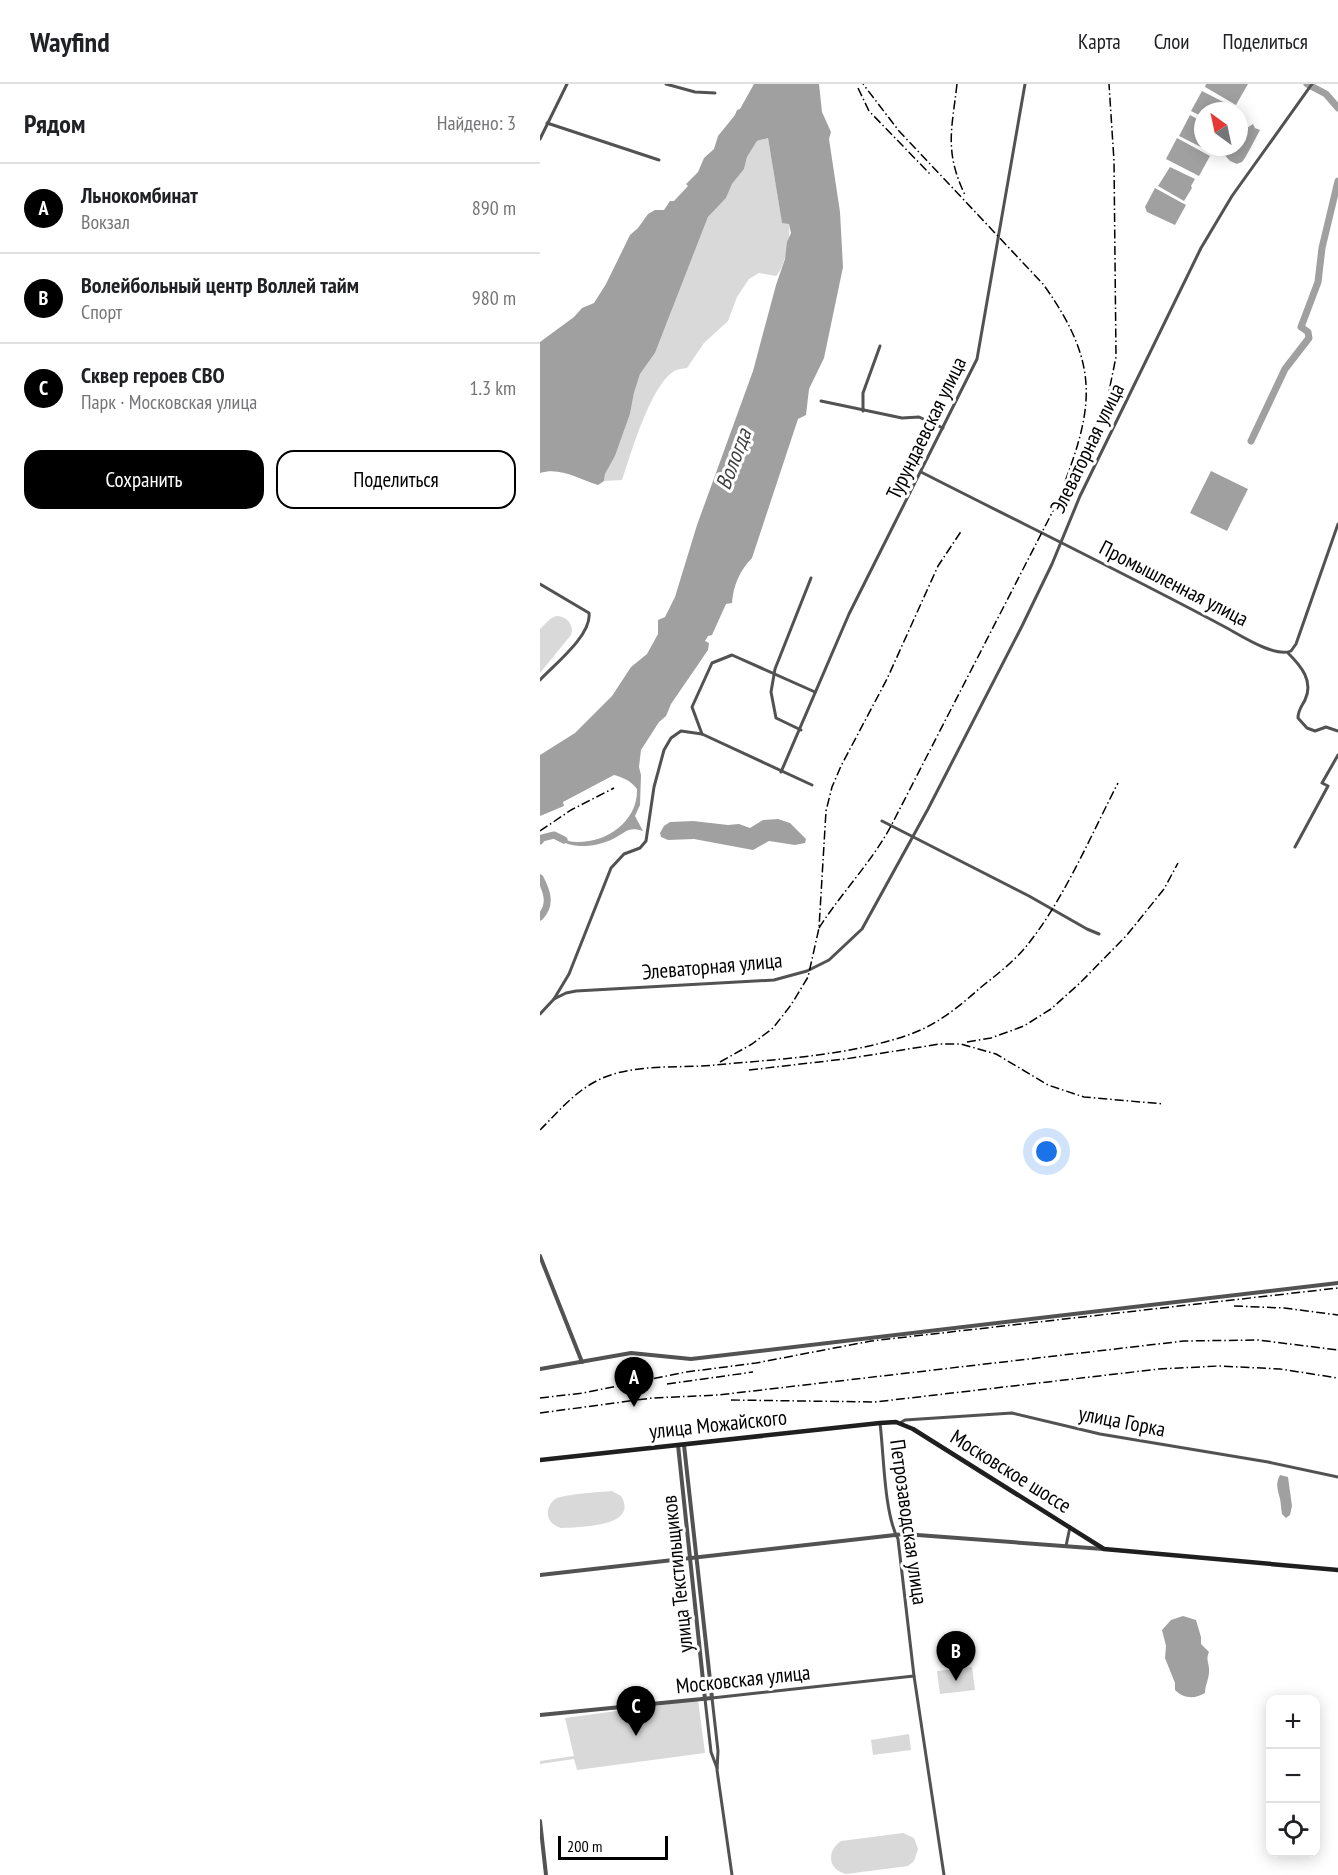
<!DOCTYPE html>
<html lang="ru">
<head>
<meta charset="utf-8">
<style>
  :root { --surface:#fff; --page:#f6f6f6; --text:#202124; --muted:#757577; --line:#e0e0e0; --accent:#000 }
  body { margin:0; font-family:"PT Sans Narrow",sans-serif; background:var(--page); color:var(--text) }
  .controls { position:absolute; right:18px; bottom:18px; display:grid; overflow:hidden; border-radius:12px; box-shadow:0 3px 15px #0003 }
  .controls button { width:54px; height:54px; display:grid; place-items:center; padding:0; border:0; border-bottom:2px solid var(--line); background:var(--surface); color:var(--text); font:30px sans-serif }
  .compass { position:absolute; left:654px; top:18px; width:54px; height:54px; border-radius:50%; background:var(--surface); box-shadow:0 3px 15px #0003; rotate:327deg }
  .scale { position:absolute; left:18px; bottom:15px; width:110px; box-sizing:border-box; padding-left:6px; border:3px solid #000; border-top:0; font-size:16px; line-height:21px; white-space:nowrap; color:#000; -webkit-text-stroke:4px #fff; paint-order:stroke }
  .you { position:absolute; left:507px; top:1068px; width:21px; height:21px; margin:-15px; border:4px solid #fff; border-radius:50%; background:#1a73e8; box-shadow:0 0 0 9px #1a73e833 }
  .badge { display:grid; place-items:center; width:39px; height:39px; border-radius:50%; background:var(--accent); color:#fff; font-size:20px; font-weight:700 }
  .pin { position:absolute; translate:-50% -50px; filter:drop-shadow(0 2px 3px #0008) }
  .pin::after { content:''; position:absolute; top:32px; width:21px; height:18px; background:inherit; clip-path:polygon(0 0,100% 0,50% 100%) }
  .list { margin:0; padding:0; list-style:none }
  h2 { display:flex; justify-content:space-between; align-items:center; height:78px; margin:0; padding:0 24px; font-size:26px }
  h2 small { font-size:20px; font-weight:400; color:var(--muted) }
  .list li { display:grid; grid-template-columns:39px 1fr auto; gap:18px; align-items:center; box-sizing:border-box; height:90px; padding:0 24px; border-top:2px solid var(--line) }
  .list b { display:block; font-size:22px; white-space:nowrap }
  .list p { margin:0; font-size:20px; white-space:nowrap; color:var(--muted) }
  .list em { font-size:20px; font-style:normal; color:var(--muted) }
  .actions { display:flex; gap:12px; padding:18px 24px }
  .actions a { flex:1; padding:14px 0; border:2px solid var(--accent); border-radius:18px; text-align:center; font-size:21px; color:var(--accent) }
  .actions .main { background:var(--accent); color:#fff }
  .icon { flex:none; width:33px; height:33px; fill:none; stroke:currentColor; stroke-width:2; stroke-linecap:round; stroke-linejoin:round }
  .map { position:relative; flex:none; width:798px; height:1791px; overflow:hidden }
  header { display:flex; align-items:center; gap:36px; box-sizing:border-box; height:84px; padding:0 30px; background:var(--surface); border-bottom:2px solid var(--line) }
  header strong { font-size:28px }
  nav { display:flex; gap:33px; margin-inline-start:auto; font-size:21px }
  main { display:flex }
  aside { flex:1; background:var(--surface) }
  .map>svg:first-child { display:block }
</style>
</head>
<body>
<header>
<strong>Wayfind</strong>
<nav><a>Карта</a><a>Слои</a><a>Поделиться</a></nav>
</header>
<main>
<aside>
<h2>Рядом<small>Найдено: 3</small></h2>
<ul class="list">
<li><span class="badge">A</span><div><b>Льнокомбинат</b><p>Вокзал</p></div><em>890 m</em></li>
<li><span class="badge">B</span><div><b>Волейбольный центр Воллей тайм</b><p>Спорт</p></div><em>980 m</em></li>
<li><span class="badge">C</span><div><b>Сквер героев СВО</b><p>Парк · Московская улица</p></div><em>1.3 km</em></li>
</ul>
<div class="actions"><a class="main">Сохранить</a><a>Поделиться</a></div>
</aside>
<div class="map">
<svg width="798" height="1791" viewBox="0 0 798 1791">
  <rect width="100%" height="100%" fill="#fff"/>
  <g fill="#d9d9d9">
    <path d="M 228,54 L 242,138 L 249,140 C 251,151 245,184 236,192 L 219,189 L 209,195 L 197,213 L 188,237 L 164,259 L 147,284 C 142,285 137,285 134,287 C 110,302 91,370 82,396 L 64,397 L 65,390 L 75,372 L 90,330 L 94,309 L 100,290 L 115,269 L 168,133 L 186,114 L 192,100 L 204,85 L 207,73 L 217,57 Z"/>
    <path d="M 16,532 C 25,532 30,537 32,545 L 31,551 L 0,589 L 0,545 L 10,535 Z"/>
    <path d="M 72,1407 L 81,1412 C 100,1443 39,1443 21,1444 C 15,1442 10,1439 8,1432 C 7,1425 10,1419 15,1415 C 24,1410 61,1408 72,1407 Z"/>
    <polygon points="432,1583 435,1606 400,1610 397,1587"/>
    <polygon points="158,1616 165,1669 37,1686 34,1675 0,1680 0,1677 34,1672 25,1634"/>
    <polygon points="369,1650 371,1666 333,1671 331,1656"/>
    <path d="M 363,1749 L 374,1754 L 378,1765 L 374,1777 L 368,1782 L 306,1790 C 288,1786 286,1767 301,1757 Z"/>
  </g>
  <g fill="#a0a0a0">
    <path d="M 214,0 L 279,0 L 282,28 L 291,48 L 289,55 L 300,128 L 303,183 L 284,274 L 269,305 L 266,331 L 258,335 L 212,474 C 200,486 193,502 192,519 L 186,520 L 172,551 L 168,552 L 165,557 L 169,559 L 168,566 L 131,620 L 126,632 L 119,638 L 101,666 L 99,683 L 101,691 L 100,721 L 95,732 L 103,747 C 88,742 85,749 73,755 C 57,763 31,766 17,754 C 23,754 29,758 36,758 C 66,759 98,738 97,705 C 90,696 84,694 74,691 L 23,718 L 24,722 L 0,732 L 0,671 L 35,649 L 72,612 L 91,583 L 107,570 L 118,550 L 118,536 L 125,533 L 135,513 L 157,441 L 213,287 L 236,201 L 245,175 L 247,158 L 251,149 L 249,140 L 242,139 L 228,54 L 217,57 L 207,73 L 204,85 L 192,100 L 186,114 L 168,133 L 115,269 L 100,290 L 94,309 L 90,330 L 75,372 L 65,390 L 64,397 L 58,401 C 38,395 21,383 0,389 L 0,258 L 34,233 L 42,224 L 54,219 L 66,200 L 90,151 L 98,144 L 108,130 L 115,126 L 124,126 L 130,117 L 134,117 L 148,102 L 146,100 L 158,88 L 164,74 L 174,65 L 178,52 L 195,31 L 197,26 L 200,25 Z"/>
    <polygon points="666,0 708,0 696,21 665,3"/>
    <polygon points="662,7 695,24 694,27 663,27 663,33 651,27"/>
    <polygon points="650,31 663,38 663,63 676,63 673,69 639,52"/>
    <path d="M 713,40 L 715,44 L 720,46 C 718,50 704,77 702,78 C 700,79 698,79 697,80 L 690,77 L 682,68 L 685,63 L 700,63 L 707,44 Z"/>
    <polygon points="637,54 670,72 659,92 626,75"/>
    <polygon points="630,83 655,95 651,102 652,104 644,117 618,102"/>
    <polygon points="615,104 646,121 635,141 607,128 605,123"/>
    <polygon points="671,387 708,405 687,447 650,429"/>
    <polygon points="238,735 250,739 266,755 265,759 255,761 229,757 213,766 154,755 128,756 121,753 120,749 124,742 130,738 153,737 188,741 199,740 210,744 223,736"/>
    <path d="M 740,1391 L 748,1393 L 752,1422 L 750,1431 L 746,1434 L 742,1430 C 741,1425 741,1419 740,1415 C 738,1406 735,1400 740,1391 Z"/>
    <path d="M 643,1532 L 656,1536 L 661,1553 L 661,1560 L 669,1568 C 665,1576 670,1580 669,1588 C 669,1595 665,1601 665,1609 C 655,1615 644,1615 635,1606 L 635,1599 L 625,1574 L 626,1562 L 622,1546 L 631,1536 Z"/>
  </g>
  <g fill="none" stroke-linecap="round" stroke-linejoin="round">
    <g stroke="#a0a0a0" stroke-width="7">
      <polyline points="767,0 786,10 798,24"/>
      <polyline points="711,357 745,285 769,254 768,248 761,243 778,198 782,164 798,97"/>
      <polyline points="0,757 2,754 14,751 24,756"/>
      <path d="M 0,794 C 7,807 12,821 0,833"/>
    </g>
    <g stroke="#525252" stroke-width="3">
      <polyline points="126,0 155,8 175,9"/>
      <polyline points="7,39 119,76"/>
      <polyline points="0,55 27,0"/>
      <polyline points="281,317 362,334 379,333 403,344"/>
      <polyline points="323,327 323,309 340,262"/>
      <path d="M 381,388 C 483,440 584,489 685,543 C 700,551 735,574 751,567 L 756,560 L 798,440"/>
      <path d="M 0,500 L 49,529 C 52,551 14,581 0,596"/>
      <path d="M 748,569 C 761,582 774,597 765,616 C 762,622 758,626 758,634 L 767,644 L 775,647 L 786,643 L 798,647"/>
      <polyline points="261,646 236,634 231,608 235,585 271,494"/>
      <polyline points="162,650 152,623 172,579 192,571 275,608"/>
      <polyline points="241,688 309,530 437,275 485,0"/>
      <polyline points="342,737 489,812 547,845 559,850"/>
      <polyline points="755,763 788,702 782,699 798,671"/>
      <polyline points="14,915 26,909 36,907 234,896 267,887 289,876 322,845 388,725 482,542 512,480 540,412 661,164 692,112 772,0"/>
      <polyline points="0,930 14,915 29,890 71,784 84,770 100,764 106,757 114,703 124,666 131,654 141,647 162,650 272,701"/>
      <path d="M 340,1339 C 344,1371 344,1429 358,1455 L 374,1592 L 404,1791"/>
      <polyline points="360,1339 365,1336 472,1329 560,1350 728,1378 798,1393"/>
      <polyline points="526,1462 530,1443"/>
      <polyline points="165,1615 171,1668 177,1684"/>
      <polyline points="192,1791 177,1686 178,1667 172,1614 374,1592"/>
    </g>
    <g stroke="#525252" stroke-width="4">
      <polyline points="0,1172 42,1278"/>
      <polyline points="0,1285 91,1269 151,1275 798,1199"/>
      <polyline points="138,1361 165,1615"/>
      <polyline points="0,1491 364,1450 563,1465"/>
      <polyline points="0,1631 172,1614 144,1361"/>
      <polyline points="0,1737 6,1791"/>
    </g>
    <polyline stroke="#1f1f1f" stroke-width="4.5" points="0,1376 340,1339 356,1338 373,1345 564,1465 798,1486"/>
    <g stroke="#000" stroke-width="1.5" stroke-dasharray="9 3 1.5 3" stroke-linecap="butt">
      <path d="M 417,0 C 412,45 404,67 425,111"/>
      <polyline points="318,4 329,27 391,91"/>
      <polyline points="543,362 550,352 567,317 576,273 574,77 569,0"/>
      <polyline points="0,747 31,726 74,704"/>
      <path d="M 279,844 C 302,808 331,779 351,742 L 516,421 C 552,329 565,286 503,200 L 359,47 L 323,0"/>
      <polyline points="427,958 451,954 484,942 511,925 540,899 587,851 624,805 638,779"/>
      <polyline points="180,978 212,960 233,944 251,921 268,893 279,844 286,727 292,703 301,682 347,595 398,482 422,446"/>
      <polyline points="209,986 305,975 400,960 421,960 456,970 508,1001 544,1013 624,1020"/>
      <path d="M 0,1046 C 16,1030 31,1012 51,1000 C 87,978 135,985 175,981 C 239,975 307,972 368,951 C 395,942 419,923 440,904 C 455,892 472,879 484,865 C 522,820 551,751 578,699"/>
      <polyline points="694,1222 744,1224 798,1231"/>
      <polyline points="127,1300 213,1288"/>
      <polyline points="0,1314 43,1309 146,1288 216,1279 331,1257 798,1204"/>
      <polyline points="191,1316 335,1318 619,1285 679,1282 740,1285 798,1294"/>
      <polyline points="0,1329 112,1314 178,1311 644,1257 718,1256 798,1266"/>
    </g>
  </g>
  <g text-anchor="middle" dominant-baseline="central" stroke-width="6" stroke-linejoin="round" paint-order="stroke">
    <g font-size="21" fill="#000" stroke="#fff">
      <text transform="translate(386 344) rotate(-64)">Турундаевская улица</text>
      <text transform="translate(547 364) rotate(-64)">Элеваторная улица</text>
      <text transform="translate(634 499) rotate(27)">Промышленная улица</text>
      <text transform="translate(172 882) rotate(-5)">Элеваторная улица</text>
      <text transform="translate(582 1337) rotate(11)">улица Горка</text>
      <text transform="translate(178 1340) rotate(-6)">улица Можайского</text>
      <text transform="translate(471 1387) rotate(32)">Московское шоссе</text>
      <text transform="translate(369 1438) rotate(82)">Петрозаводская улица</text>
      <text transform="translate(137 1490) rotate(-96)">улица Текстильщиков</text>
      <text transform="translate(203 1595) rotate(-6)">Московская улица</text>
    </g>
    <g font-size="22" font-style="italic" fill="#414141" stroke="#fff">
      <text transform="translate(193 375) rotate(-69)">Вологда</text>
    </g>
  </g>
</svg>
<div class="controls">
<button>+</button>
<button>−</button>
<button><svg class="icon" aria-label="locate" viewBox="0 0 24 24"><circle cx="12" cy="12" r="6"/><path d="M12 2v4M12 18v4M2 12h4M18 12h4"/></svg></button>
</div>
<svg class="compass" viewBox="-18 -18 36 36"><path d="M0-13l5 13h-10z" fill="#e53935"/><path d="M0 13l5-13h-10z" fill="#757577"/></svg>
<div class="scale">200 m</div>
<div class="you"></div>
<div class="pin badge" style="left:94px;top:1323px">A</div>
<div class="pin badge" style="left:416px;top:1597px">B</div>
<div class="pin badge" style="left:96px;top:1652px">C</div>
</div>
</main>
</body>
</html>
